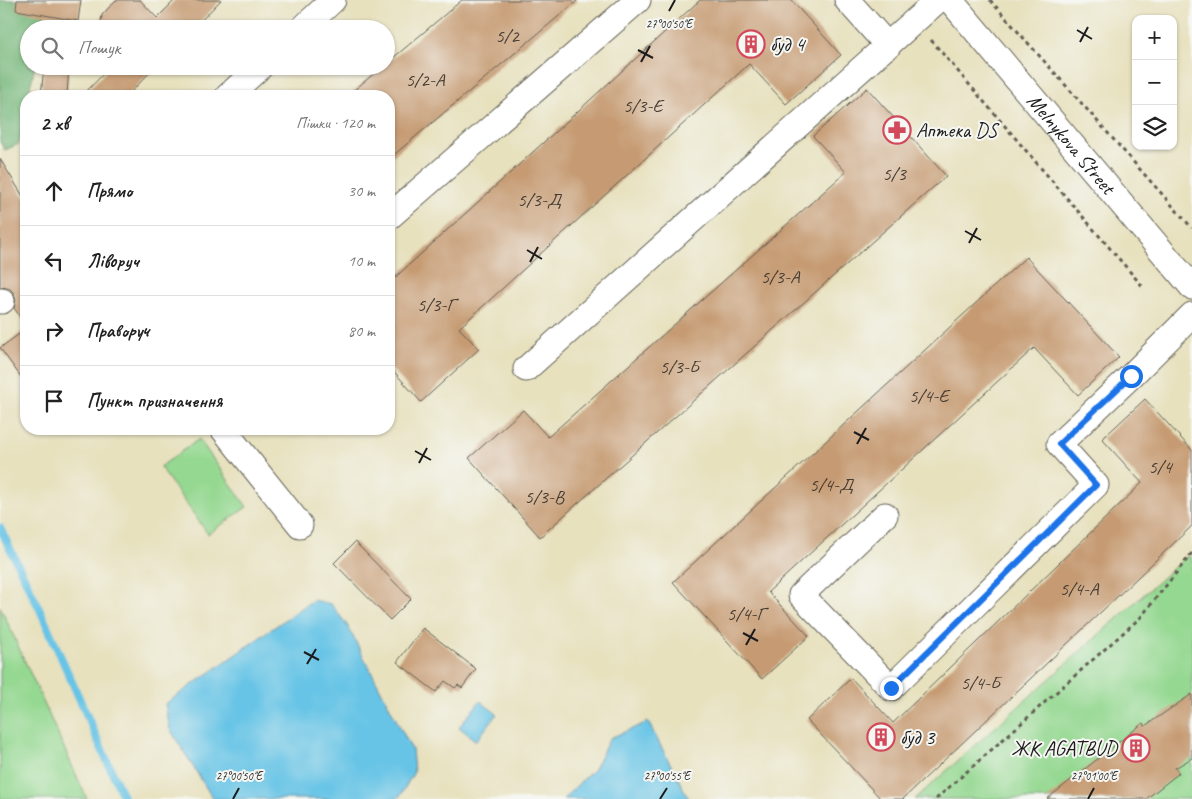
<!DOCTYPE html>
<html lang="uk">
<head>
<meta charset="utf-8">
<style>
  :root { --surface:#fff; --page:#f2f2f2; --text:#222; --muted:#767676; --line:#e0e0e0 }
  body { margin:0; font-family:Caveat,sans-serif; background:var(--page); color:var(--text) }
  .controls { position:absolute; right:15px; top:15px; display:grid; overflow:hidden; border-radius:10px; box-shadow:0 1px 4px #0004 }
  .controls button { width:45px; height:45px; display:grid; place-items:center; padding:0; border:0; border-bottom:1px solid var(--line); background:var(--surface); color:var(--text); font:25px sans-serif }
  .stop { position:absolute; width:15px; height:15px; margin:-11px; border:4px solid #1a73e8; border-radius:50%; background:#fff }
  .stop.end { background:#1a73e8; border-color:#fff; box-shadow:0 1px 5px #0008 }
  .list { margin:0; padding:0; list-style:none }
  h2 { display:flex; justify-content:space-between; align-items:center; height:65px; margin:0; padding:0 20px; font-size:21px }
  h2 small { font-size:16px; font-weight:400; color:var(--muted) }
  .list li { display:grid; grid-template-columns:32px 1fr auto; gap:15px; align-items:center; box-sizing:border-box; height:70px; padding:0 20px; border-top:1px solid var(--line) }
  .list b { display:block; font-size:19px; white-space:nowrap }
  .list em { font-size:16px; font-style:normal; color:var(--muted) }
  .icon { flex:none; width:28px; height:28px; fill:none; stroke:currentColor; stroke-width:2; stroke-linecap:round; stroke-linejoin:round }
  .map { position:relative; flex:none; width:1192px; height:799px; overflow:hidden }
  .search { position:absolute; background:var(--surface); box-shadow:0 1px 4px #0004; left:20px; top:20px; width:375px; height:55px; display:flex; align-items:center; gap:12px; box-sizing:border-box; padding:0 18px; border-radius:28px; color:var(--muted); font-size:19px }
  .panel { position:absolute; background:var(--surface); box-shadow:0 1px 4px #0004; left:20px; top:90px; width:375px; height:345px; border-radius:20px }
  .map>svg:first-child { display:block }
</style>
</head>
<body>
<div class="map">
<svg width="1192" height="799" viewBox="0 0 1192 799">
  <rect width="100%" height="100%" fill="#f6f6f2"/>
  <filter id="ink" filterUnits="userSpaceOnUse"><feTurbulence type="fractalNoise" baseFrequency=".02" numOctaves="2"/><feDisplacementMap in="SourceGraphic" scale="10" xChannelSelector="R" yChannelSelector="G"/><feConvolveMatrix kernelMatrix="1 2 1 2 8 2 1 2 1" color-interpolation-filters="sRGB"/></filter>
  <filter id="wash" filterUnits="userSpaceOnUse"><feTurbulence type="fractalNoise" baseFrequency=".0096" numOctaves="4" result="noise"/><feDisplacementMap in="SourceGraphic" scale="20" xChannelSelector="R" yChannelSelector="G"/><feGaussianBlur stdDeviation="1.12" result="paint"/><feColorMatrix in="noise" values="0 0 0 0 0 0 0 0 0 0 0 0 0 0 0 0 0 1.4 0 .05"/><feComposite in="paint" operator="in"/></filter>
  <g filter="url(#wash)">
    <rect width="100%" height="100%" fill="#e7e1be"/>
    <g fill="#94d891" stroke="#587a56">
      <polygon points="199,439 247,507 208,534 160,467"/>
      <polygon points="1187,556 1192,558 1192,799 915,799"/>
      <polygon points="0,606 87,799 0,799"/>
    </g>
    <polygon fill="#77b87b" stroke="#4a6a4c" points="0,0 48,0 42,29 29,29 29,66 35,66 28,96 26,96 26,107 19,144 5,150 0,142"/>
    <g fill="#68c4e6" stroke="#427081">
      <polygon points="313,600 331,604 347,625 412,750 414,772 400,796 396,799 213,799 170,729 165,704"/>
      <polygon points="480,701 497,714 476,741 459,727"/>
      <polygon points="648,722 689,799 563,799 594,769 610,738"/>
    </g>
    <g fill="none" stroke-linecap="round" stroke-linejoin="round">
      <polyline stroke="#68c4e6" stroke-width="8" points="0,528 40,610 124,799"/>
    </g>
    <g id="blocks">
      <g fill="#c69b73">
        <polygon points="17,0 81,0 78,21 16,10"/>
        <polygon points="116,0 140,0 157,18 175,0 221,0 193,29 100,29 102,15"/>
        <polygon points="462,0 578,0 389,159 389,96 347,96 383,66 386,66 386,64"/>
        <polygon points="700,0 791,0 841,55 786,104 749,64 459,328 479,349 421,402 389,366 389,283"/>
        <polygon points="44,66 69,66 67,96 41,96"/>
        <polygon points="111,66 156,66 127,96 82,96"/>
        <polygon points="867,88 946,176 540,537 469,458 523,410 548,437 846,172 813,136"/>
        <polygon points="0,159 26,201 26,325 14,308 16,301 14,293 9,288 0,287"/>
        <polygon points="1026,257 1119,357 1078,395 1034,348 768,592 809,636 762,679 673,582"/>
        <polygon points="26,329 26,384 0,348"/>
        <polygon points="1145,399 1192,450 1192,526 903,799 881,799 807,720 851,678 893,723 1142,483 1102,439"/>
        <polygon points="355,542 411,599 390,620 334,563"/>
        <polygon points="423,628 476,669 462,688 458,685 455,688 445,681 436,692 397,662"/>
        <polygon points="1192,694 1192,758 1175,768 1179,773 1146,799 1047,799 1143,723 1145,726"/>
      </g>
    </g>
  </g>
  <g filter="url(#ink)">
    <use href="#blocks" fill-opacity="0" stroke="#636155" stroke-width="1"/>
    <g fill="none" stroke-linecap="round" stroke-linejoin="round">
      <g stroke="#636155" stroke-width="27">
        <g id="minor">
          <polyline points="847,0 888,46"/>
          <path id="s1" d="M 950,0 L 1192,287"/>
          <polyline points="302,29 333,0"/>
          <polyline points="228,96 261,66"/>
          <polyline points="389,217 638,0"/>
          <polyline points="0,301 2,301"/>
          <polyline points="526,369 938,0"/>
          <polyline points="223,429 300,525"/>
          <polyline points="885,515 801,595 891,688 1096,485 1059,444 1131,376 1192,315"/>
        </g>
      </g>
      <g stroke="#636155" stroke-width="3" stroke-dasharray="4 4" stroke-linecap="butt">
        <polyline points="990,0 1192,228"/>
        <polyline points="931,40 1144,288"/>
        <polyline points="936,799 1141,617 1192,553"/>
      </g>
      <use href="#minor" stroke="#fff" stroke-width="25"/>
    </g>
  </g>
  <g fill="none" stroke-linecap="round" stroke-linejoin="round" filter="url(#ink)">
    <polyline stroke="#1a73e8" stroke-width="6" points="891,688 1096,485 1059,444 1131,376"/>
  </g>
  <path fill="none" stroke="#1c1c1c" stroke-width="2" d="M 669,11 L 675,0M 1077,30 L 1092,39M 1080,42 L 1088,27M 638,50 L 653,58M 641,62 L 650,46M 965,231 L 981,240M 969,243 L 977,228M 527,250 L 542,259M 530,262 L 538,247M 854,432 L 869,440M 857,444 L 866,428M 415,451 L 431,460M 419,463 L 427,448M 743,633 L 758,641M 746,645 L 755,629M 304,652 L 319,660M 307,664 L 316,649M 233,799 L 239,788M 660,799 L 667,788M 1088,799 L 1094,788"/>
  <defs>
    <g id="building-ring" transform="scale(1.4375)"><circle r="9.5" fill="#f6f6f2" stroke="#d1495b" stroke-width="1.5"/><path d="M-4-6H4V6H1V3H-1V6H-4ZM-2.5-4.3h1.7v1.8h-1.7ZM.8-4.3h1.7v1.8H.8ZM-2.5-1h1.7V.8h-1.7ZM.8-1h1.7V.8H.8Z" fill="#d1495b"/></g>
    <g id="pharmacy-ring" transform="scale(1.4375)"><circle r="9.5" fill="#f6f6f2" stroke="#d1495b" stroke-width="1.5"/><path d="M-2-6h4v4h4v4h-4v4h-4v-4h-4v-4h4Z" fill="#d1495b"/></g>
  </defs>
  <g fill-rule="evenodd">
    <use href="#building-ring" x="751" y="44"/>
    <use href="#pharmacy-ring" x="897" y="130"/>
    <use href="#building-ring" x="881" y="737"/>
    <use href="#building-ring" x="1136" y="748"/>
  </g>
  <g text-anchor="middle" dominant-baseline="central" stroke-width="4" stroke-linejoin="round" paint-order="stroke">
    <g font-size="19" fill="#463c32">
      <text x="507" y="36">5/2</text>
      <text x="425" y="80">5/2-А</text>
      <text x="643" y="106">5/3-Е</text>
      <text x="894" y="174">5/3</text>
      <text x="539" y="200">5/3-Д</text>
      <text x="780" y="277">5/3-А</text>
      <text x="436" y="305">5/3-Г</text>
      <text x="679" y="367">5/3-Б</text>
      <text x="929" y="396">5/4-Е</text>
      <text x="1160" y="467">5/4</text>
      <text x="831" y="485">5/4-Д</text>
      <text x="544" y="497">5/3-В</text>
      <text x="1079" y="589">5/4-А</text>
      <text x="746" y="614">5/4-Г</text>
      <text x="980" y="683">5/4-Б</text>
    </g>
    <g font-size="21" fill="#1c1c1c" stroke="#f6f6f2" text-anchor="start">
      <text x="770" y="44">буд 4</text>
      <text x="916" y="130">Аптека DS</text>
      <text x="900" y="737">буд 3</text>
      <text x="1117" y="748" text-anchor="end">ЖК AGATBUD</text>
    </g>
    <g font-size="21" fill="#1c1c1c" stroke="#f6f6f2">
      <text stroke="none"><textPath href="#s1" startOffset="188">Melnykova Street</textPath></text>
    </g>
  </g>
  <g font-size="12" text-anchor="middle" fill="#1c1c1c" stroke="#f6f6f2" stroke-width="4" stroke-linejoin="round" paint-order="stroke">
    <text x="669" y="28">27°00'50"E</text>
    <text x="239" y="780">27°00'50"E</text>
    <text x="667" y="780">27°00'55"E</text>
    <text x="1094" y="780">27°01'00"E</text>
  </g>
</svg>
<div class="controls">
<button>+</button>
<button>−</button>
<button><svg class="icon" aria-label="layers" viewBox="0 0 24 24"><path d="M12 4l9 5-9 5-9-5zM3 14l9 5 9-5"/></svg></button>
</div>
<div class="stop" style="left:1131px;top:376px"></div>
<div class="stop end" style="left:891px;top:688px"></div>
<div class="search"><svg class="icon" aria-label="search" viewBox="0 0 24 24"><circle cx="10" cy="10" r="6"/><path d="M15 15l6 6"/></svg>Пошук</div>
<section class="panel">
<h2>2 хв<small>Пішки · 120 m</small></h2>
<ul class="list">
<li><svg class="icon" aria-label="ahead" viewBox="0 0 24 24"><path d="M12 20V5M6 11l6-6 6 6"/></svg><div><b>Прямо</b></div><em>30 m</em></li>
<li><svg class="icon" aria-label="left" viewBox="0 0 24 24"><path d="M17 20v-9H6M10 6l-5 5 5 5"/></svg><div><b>Ліворуч</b></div><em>10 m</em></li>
<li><svg class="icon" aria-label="right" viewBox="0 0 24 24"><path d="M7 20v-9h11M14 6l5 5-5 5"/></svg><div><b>Праворуч</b></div><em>80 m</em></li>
<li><svg class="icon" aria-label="arrive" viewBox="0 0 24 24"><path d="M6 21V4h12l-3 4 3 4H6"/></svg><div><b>Пункт призначення</b></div></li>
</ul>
</section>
</div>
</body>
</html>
